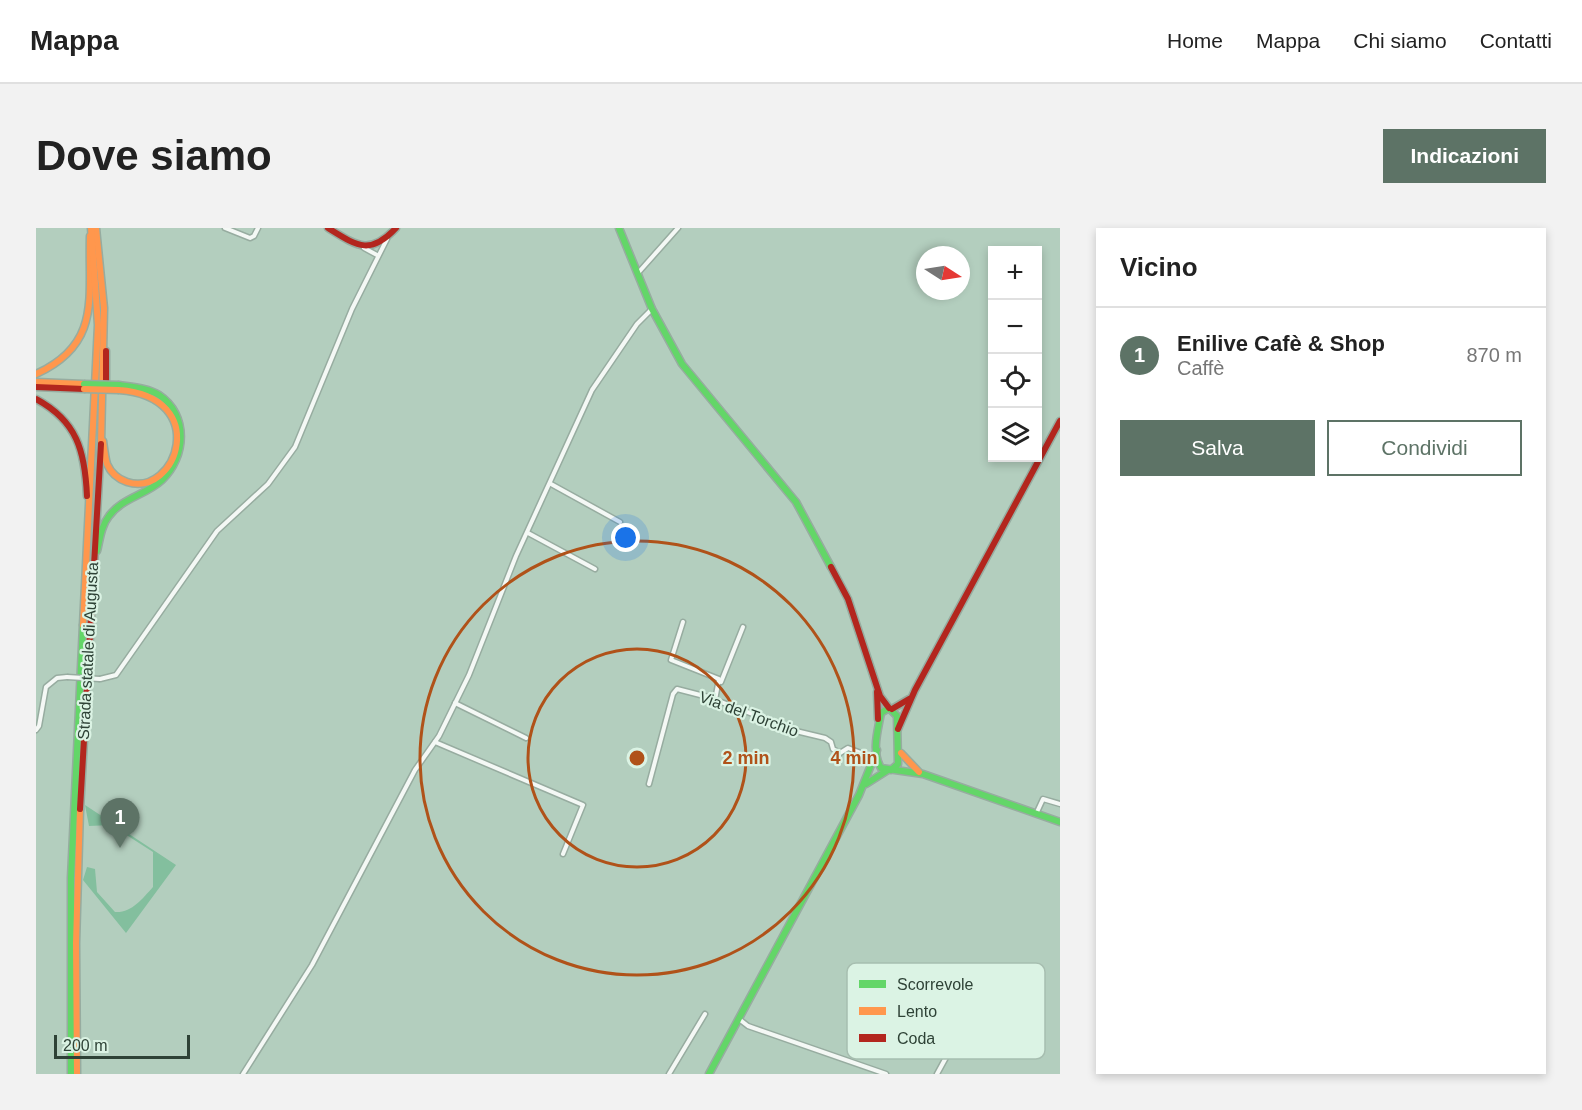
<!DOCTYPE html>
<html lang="it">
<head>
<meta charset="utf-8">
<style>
  :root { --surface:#fff; --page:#f2f2f2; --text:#222; --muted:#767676; --line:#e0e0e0; --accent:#5d7366 }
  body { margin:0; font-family:Arial,sans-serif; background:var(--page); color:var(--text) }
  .controls { position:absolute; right:18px; top:18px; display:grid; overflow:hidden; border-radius:0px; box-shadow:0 3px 9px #0003 }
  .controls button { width:54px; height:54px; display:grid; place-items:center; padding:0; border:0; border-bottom:2px solid var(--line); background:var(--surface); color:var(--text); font:30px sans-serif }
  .compass { position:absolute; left:880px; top:18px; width:54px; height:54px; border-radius:50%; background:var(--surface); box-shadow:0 3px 9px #0003; rotate:102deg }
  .scale { position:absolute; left:18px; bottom:15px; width:136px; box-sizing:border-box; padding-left:6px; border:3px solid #2e4236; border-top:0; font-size:16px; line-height:21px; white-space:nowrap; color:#2e4236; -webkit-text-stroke:4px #dbf3e4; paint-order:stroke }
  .you { position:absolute; left:590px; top:310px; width:21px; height:21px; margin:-15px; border:4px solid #fff; border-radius:50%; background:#1a73e8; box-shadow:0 0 0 9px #1a73e833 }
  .badge { display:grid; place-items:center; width:39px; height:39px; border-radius:50%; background:var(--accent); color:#fff; font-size:20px; font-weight:700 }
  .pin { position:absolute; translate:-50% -50px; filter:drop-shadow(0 2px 3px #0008) }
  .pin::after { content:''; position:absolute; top:32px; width:21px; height:18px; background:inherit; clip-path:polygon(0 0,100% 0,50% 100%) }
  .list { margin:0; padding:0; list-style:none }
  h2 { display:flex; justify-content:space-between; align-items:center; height:78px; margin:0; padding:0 24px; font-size:26px }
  h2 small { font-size:20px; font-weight:400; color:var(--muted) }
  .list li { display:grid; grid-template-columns:39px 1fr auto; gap:18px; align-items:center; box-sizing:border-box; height:96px; padding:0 24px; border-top:2px solid var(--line) }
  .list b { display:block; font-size:22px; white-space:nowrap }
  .list p { margin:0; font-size:20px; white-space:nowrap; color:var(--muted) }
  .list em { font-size:20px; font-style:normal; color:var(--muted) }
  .actions { display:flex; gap:12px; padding:18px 24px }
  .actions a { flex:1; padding:14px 0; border:2px solid var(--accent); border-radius:0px; text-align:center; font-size:21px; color:var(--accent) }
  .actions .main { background:var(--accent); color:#fff }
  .icon { flex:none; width:33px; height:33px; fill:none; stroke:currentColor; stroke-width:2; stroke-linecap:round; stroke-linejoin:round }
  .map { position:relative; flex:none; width:1024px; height:846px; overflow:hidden; border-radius:0px }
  header { display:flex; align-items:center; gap:36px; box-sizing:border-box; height:84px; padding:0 30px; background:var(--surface); border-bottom:2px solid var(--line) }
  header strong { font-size:28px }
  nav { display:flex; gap:33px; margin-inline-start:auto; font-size:21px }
  .intro { display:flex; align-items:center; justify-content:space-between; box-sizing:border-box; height:144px; padding:0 36px }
  h1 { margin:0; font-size:42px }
  .button { padding:15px 27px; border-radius:0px; background:var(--accent); color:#fff; font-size:21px; font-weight:700 }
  main { display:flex; gap:36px; padding:0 36px }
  aside { flex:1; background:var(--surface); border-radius:0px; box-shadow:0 3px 9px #0003 }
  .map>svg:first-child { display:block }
</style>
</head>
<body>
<header>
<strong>Mappa</strong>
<nav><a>Home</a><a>Mappa</a><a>Chi siamo</a><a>Contatti</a></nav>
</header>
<div class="intro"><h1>Dove siamo</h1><a class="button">Indicazioni</a></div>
<main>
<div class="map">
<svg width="1024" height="846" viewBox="0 0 1024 846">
  <rect width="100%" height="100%" fill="#b3cebe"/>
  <path fill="#83bf9e" d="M 49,577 L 140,637 L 90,705 L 47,652 L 51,639 L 59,641 L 61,664 L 79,684 C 96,685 106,671 117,659 L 117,624 L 75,597 L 53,598 Z"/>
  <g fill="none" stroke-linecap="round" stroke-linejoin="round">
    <g stroke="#97aca0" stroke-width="7">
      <g id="street">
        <polyline points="189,0 214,10 218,8 222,0"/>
        <polyline points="328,20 341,27"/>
        <polyline points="602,45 642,0"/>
        <polyline points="515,256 584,294"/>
        <polyline points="492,305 559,341"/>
        <polyline points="647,394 635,432 683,451 679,472"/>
        <polyline points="64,451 80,447 181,303 232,256 259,219 316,81 351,11"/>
        <polyline points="685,454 707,399"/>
        <polyline points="419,475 490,510"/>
        <polyline points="0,502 3,498 10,459 21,450 31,449"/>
        <polyline points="399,514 547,577 527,626"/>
        <polyline points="613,556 637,466 641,461 672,469 764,504 789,510 795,514 797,521 804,525 812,520 838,530"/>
        <polyline points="1001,584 1007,571 1024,576"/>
        <polyline points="703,791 712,798 850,846"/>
        <polyline points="207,846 276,737 379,542 403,508 433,447 480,328 556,162 601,96 616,81"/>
        <polyline points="633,846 669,786"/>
        <polyline points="901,846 913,824 906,817"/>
      </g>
    </g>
    <g stroke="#97aca0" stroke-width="9">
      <g id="fast">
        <polyline points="583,0 616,81 646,136 760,274 795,339"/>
        <path d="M 61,323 C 64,311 65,298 73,288 C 86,270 110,267 126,252 C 150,229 153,187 123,167 C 112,160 96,159 83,157"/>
        <path d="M 855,542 L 862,536 L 861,488 L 853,480 L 845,485 C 842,502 835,524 845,540 L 887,546 L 1024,594"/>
        <polyline points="830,556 852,542"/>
        <polyline points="35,846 35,650 47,397"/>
        <polyline points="673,846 823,567 841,522"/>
      </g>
    </g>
    <g stroke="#97aca0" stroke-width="9">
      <g id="slow">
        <polyline points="60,0 68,80 65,216"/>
        <path d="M 0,146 C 66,116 52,69 54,8"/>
        <polyline points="0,154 48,156"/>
        <path d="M 67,213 C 68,220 69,229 71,236 C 75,245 82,251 91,254 C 141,270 176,169 83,162"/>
        <polyline points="47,397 62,97 55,0"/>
        <polyline points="865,525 883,544"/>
        <polyline points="41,846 40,715 44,581"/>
      </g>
    </g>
    <g stroke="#97aca0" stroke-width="9">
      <g id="jam">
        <path d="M 292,0 C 321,18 334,28 360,0"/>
        <polyline points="70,123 70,159"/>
        <polyline points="0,159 48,161"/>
        <path d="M 0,171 C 41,193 49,223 51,268"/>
        <polyline points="795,339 812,371 844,468 853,480"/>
        <polyline points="841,464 842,491"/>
        <polyline points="856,481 873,471"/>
        <polyline points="862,501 879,462 1024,193"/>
        <polyline points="44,581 65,216"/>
      </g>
    </g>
    <use href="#street" stroke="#f4f8f5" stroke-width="4"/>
    <use href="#fast" stroke="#63d668" stroke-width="6"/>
    <use href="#slow" stroke="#ff974d" stroke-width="6"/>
    <use href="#jam" stroke="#b3261e" stroke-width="6"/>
    <g stroke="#97aca0" stroke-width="7" stroke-linecap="butt">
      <polyline id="street-bridge" points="31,449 64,451"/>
    </g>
    <g stroke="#97aca0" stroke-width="9" stroke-linecap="butt">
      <polyline id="fast-bridge" points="48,156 83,157"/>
    </g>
    <g stroke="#97aca0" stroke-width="9" stroke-linecap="butt">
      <polyline id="slow-bridge" points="48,161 83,162"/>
    </g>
    <use href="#street-bridge" stroke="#f4f8f5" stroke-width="4"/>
    <use href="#fast-bridge" stroke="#63d668" stroke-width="6"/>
    <use href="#slow-bridge" stroke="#ff974d" stroke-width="6"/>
  </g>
  <g fill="none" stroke="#b05219" stroke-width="3">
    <circle cx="601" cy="530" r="109"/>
    <circle cx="601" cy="530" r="217"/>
  </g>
  <g text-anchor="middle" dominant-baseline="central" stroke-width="4.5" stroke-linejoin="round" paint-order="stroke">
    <g font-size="16" fill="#2e4236" stroke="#dbf3e4">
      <text transform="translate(52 423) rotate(-87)">Strada statale di Augusta</text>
      <text transform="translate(713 486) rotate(20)">Via del Torchio</text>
    </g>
  </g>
  <rect x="811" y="735" width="198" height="96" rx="9" fill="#dbf3e4" stroke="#a7beb0" stroke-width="1.5"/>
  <rect x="823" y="752" width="27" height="8" fill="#63d668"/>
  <rect x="823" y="779" width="27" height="8" fill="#ff974d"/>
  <rect x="823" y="806" width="27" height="8" fill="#b3261e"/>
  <g font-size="16" fill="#2e4236">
    <text x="861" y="762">Scorrevole</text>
    <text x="861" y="789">Lento</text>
    <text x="861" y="816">Coda</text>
  </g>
  <circle cx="601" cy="530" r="9" fill="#b05219" stroke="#dbf3e4" stroke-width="3"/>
  <g font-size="18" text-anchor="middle" font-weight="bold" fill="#b05219" stroke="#dbf3e4" stroke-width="4.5" stroke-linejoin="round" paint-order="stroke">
    <text x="710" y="536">2 min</text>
    <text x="818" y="536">4 min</text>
  </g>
</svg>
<div class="controls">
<button>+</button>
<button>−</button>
<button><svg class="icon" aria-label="locate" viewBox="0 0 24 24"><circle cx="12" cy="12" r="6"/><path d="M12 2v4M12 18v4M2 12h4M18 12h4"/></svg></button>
<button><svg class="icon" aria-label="layers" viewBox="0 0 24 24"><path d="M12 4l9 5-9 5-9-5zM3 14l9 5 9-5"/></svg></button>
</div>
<svg class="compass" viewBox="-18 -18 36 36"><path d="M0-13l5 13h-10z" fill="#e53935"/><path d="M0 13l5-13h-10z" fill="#767676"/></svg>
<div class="scale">200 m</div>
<div class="you"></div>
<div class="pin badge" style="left:84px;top:620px">1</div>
</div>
<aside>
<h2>Vicino<small></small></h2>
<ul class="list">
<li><span class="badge">1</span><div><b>Enilive Cafè &amp; Shop</b><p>Caffè</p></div><em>870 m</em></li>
</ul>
<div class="actions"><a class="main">Salva</a><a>Condividi</a></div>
</aside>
</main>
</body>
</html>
